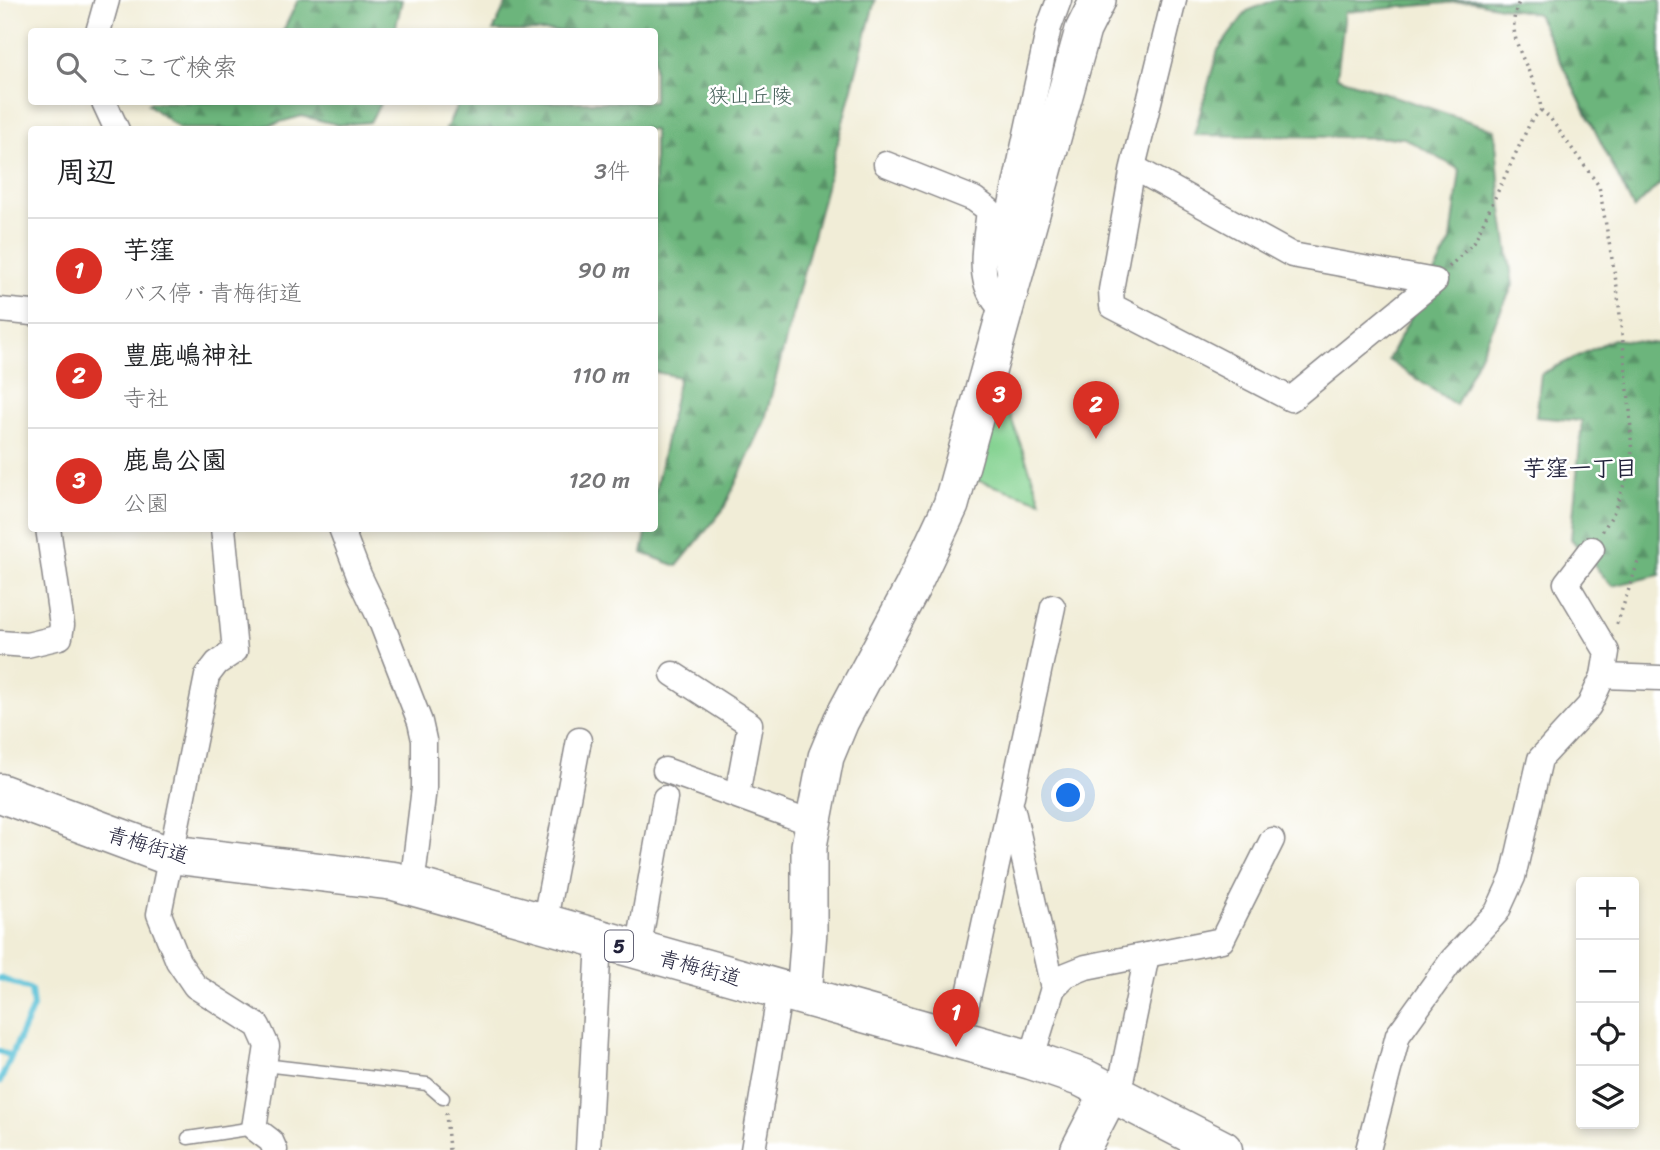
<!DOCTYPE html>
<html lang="ja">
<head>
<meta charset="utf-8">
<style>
  :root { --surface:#fff; --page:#f2f2f2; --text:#202124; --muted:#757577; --line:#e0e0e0; --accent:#d93025 }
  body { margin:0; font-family:Sriracha,"Klee One",sans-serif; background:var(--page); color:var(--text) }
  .controls { position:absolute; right:21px; bottom:21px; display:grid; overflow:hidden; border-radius:7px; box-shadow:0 4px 10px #0003 }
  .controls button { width:63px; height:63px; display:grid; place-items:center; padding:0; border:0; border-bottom:2px solid var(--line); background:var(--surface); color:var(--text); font:35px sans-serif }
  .you { position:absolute; left:1069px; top:796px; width:24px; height:24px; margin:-18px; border:5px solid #fff; border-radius:50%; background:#1a73e8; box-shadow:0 0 0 10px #1a73e833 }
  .badge { display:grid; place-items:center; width:46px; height:46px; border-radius:50%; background:var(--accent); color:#fff; font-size:23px; font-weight:700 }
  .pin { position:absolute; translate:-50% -58px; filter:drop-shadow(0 2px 4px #0008) }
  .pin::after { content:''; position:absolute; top:37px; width:24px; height:21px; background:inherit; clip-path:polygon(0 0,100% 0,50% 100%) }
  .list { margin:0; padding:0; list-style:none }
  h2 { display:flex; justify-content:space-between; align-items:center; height:91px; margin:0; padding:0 28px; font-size:30px }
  h2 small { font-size:23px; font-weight:400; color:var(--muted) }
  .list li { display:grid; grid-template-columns:46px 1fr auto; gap:21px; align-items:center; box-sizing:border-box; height:105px; padding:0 28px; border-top:2px solid var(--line) }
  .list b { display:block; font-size:26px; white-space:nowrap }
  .list p { margin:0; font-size:23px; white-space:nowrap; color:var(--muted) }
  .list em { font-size:23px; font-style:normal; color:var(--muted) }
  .icon { flex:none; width:38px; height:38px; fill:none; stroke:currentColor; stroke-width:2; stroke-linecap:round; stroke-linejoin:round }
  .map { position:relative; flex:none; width:1660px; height:1150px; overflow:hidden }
  .search { position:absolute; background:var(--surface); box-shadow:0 4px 10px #0003; left:28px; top:28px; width:630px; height:77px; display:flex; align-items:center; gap:18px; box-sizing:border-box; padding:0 24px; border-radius:7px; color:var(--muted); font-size:26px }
  .panel { position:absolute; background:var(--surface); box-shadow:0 4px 10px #0003; left:28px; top:126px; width:630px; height:406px; border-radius:7px }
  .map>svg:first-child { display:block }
</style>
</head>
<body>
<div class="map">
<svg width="1660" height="1150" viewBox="0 0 1660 1150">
  <defs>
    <pattern id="forest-firs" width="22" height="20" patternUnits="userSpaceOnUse" patternTransform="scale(1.75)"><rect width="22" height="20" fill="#6cb57c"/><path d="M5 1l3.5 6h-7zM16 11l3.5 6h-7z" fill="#589367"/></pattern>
  </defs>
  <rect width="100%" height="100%" fill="#fff"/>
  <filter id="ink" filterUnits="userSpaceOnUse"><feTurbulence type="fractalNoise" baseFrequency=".0143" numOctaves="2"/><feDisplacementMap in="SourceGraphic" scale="14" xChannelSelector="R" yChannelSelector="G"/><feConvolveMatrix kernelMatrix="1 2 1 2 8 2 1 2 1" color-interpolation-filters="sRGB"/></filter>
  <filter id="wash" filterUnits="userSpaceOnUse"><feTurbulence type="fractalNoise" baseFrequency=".00686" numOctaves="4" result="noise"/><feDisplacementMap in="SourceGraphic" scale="28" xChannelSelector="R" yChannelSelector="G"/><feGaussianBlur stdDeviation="1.57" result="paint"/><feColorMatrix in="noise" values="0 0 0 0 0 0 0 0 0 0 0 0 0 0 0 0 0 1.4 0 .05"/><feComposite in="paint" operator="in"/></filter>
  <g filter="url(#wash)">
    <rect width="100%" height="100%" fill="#f1edd7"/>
    <polygon fill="#85d392" stroke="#547a66" stroke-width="2" points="997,379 1041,501 970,478"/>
    <g fill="url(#forest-firs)" stroke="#476c5c" stroke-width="2">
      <polygon points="298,0 402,0 395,31 283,31"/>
      <polygon points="508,0 875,0 764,423 723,510 677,566 642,553 647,529 654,528 655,492 679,377 655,372 654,130 446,129 459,102 654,102 654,32 493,31"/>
      <polygon points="1274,0 1660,0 1660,183 1634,209 1537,14 1470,1 1345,12 1337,77 1495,130 1501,203 1513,285 1456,405 1388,360 1451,241 1460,170 1404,138 1194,135 1218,50 1247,11"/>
      <polygon points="151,102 381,102 370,122 339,125 302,116 255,129 180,129 148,104"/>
      <polygon points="1613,339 1660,344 1660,575 1612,586 1571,539 1582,421 1536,417 1541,374"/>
    </g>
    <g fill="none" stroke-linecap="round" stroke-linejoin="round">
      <g stroke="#5ac1d7" stroke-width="6">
        <polyline points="0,978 31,990 33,1007 0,1082"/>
        <polyline points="0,1051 11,1056"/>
      </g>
    </g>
  </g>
  <g filter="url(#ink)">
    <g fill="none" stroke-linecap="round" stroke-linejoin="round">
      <g stroke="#8a8889" stroke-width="15">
        <g id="lane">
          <polyline points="264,1065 427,1084 443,1098"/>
          <polyline points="188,1138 254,1128"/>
        </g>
      </g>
      <g stroke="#8a8889" stroke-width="27">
        <g id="street">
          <polyline points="98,32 107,0"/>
          <polyline points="104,102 117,130"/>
          <path d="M 886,164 L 974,199 L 989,210 C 985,249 973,285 1006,313"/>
          <polyline points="1133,167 1292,255 1435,281 1291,399 1112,306 1111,290 1133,167 1174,0"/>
          <polyline points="1011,279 1003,242 1049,27 1059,0"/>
          <polyline points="0,310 32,313"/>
          <polyline points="223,528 235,651 217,663 207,676 159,914 178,961 195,986 258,1026 267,1046 254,1128 271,1141 275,1150"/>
          <polyline points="341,528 359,575 380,619 420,722 424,740 424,788 412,886"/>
          <polyline points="0,643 27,645 60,637 62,625 48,528"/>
          <polyline points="673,674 750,724 737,795"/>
          <polyline points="1603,676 1660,678"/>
          <polyline points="665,770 811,823"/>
          <polyline points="1013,811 1053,988"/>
          <polyline points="544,925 579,740"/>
          <polyline points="638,951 665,798"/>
          <polyline points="959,1040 1053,607"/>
          <polyline points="1031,1060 1053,988 1066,975 1086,967 1222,940 1272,840"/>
          <polyline points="1118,1096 1147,955"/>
          <polyline points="588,1150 599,941"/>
          <polyline points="753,1150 780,990"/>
          <polyline points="1368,1150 1398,1035 1452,960 1497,912 1513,877 1540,759 1589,706 1603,676 1607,652 1566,583 1592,549"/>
        </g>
      </g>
      <g stroke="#8a8889" stroke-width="38">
        <polyline id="secondary" points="804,996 809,931 809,846 826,757 841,721 912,588 951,505 1083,30 1098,0"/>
      </g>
      <g stroke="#8a8889" stroke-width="41">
        <g id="primary">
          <polyline points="0,793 161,853 394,881 1031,1060 1083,1078 1223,1150"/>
          <polyline points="1080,1150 1110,1092"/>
        </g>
      </g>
      <g stroke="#8a8889" stroke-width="3.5" stroke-dasharray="2 5" stroke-linecap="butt">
        <polyline points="1541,110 1550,118 1599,186 1617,287 1630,409 1632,463 1613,514 1602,532"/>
        <path d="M 1449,267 L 1474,242 L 1531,121 L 1541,110 C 1538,71 1499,40 1520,0"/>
        <polyline points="1617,624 1638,562"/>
        <polyline points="446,1113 449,1150"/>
      </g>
      <use href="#lane" stroke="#fff" stroke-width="12"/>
      <use href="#street" stroke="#fff" stroke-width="24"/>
      <use href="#secondary" stroke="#fff" stroke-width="35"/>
      <use href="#primary" stroke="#fff" stroke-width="38"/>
    </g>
  </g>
  <g text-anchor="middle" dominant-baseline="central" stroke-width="5" stroke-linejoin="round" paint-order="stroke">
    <rect fill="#fff" stroke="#646476" stroke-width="2" x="605" y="930.5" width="28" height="31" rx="5"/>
    <g font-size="19" font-weight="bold" fill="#22223b">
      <text x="619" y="946">5</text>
    </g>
    <g font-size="21" fill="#456059" stroke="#fff">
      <text x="750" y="96">狭山丘陵</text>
    </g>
    <g font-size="21" fill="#22223b" stroke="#fff">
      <text transform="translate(148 845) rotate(16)">青梅街道</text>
      <text transform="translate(700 968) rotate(15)">青梅街道</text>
    </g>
    <g font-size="23" font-weight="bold" fill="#22223b" stroke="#fff">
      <text x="1580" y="468">芋窪一丁目</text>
    </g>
  </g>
</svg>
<div class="controls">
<button>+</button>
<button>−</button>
<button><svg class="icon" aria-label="locate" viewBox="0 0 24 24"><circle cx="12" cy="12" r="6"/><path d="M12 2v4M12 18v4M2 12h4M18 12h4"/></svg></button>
<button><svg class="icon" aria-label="layers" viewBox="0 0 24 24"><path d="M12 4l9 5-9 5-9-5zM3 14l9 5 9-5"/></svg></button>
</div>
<div class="you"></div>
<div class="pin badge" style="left:956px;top:1047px">1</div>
<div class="pin badge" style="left:1096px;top:439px">2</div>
<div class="pin badge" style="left:999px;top:429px">3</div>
<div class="search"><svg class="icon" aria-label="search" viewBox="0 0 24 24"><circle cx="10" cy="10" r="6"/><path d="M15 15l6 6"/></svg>ここで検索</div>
<section class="panel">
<h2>周辺<small>3件</small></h2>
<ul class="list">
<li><span class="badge">1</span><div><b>芋窪</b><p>バス停 · 青梅街道</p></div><em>90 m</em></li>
<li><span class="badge">2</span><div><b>豊鹿嶋神社</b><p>寺社</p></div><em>110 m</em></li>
<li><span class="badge">3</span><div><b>鹿島公園</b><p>公園</p></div><em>120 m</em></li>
</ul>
</section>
</div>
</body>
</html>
